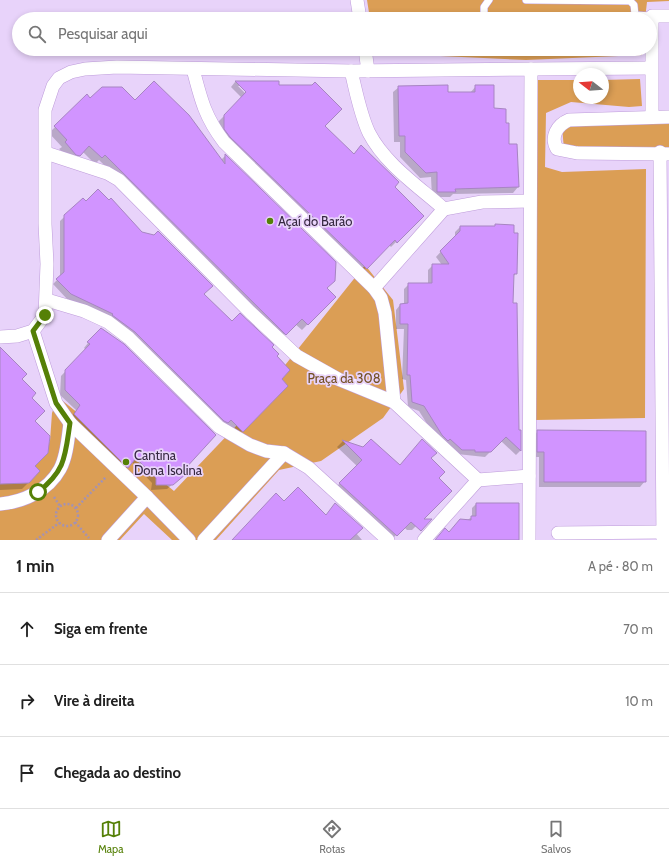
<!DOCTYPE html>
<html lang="pt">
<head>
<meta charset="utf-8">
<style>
  :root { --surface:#fff; --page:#f6f6f6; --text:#222; --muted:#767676; --line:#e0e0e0; --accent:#558007 }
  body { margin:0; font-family:Cabin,sans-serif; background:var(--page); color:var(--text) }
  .compass { position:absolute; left:573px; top:68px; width:36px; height:36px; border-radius:50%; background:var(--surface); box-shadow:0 2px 6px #0003; rotate:287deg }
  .stop { position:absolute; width:12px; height:12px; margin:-9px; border:3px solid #558007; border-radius:50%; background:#fff }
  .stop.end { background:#558007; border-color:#fff; box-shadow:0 1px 4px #0008 }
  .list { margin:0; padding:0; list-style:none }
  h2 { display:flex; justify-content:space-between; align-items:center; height:52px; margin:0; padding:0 16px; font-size:17px }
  h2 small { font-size:13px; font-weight:400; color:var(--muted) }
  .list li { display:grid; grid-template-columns:26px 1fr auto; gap:12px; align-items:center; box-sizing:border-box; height:72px; padding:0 16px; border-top:1px solid var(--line) }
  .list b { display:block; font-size:15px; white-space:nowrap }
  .list em { font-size:13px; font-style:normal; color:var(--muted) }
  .icon { flex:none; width:22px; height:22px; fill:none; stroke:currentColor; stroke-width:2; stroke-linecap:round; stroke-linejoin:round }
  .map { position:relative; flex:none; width:669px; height:540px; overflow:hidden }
  .search { position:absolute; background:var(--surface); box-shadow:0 2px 6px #0003; left:12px; right:12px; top:12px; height:44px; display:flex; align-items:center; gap:10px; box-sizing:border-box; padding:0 14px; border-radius:22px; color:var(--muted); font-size:15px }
  .sheet { height:268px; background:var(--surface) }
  nav { display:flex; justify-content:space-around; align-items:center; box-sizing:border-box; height:56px; border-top:1px solid var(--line); background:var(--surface); font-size:11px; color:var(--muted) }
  nav a { display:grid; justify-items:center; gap:2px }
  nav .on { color:var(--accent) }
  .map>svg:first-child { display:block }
</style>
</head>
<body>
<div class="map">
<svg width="669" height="540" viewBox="0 0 669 540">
  <rect width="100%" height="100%" fill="#e8d3fa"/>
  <g fill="#db9e55">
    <polygon points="367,0 669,0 669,1 647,2 645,19 370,19"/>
    <polygon points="375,49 642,49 642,55 526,60 376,53"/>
    <polygon points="640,79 642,106 629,107 571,102 546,113 545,167 562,172 646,169 645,418 536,420 535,349 537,80 579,80 579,98 603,98 603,80"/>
    <polygon points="561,116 669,121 669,147 564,149"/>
    <polygon points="365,265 393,300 404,389 383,418 321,461 279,470 216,540 172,540 144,514 120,540 0,540 0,481 35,465 50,441 52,413 58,397 174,491 238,424"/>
  </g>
  <g fill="#0003" fill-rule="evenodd">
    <path d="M 235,82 L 278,82 L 278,86 L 324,126 L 353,155 L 361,146 L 393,187 L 422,216 L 391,247 L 389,245 L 361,273 L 220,134 L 219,121 L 242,98 L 231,87 ZM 238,86 L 241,86 L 250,95 L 249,97 Z"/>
    <polygon points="476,86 505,124 518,187 513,193 453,194 450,197 432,197 431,177 420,178 400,157 400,142 394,142 393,92 399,87 448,93 470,93"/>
    <polygon points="87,96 90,100 135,101 221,160 225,156 326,288 334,297 302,330 295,324 279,340 99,160 95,164 82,151 73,161 59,149 62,147 49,133"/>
    <polygon points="83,199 141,232 232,322 270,347 275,357 280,379 287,386 238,435 223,427 110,318 67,299 53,284 60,277 60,221"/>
    <polygon points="460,227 516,273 513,277 512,304 518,431 520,431 520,451 516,455 501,441 485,457 457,454 437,440 419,411 408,407 406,380 402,379 404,329 396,329 396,310 400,305 404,305 404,289 409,284 428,284 428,270 433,265 442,265 436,257 455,236 455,232"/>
    <polygon points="96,333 182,470 180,478 167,489 151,490 152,483 132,462 123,472 70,419 76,410 60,395 61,376 86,350 84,348"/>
    <polygon points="0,349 21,379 30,398 34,421 34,466 29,482 22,489 0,490"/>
    <polygon points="538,431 645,481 640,487 539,487 539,457 532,457 533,437"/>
    <polygon points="343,441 364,448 400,466 430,458 437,478 451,491 412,530 407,530 404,527 391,540 333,490 357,466 337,447"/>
    <polygon points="284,502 326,516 356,533 362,540 233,540"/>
    <polygon points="476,504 518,540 436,540 472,517 472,508"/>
  </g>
  <g fill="#d194ff" stroke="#a785c2">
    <polygon points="154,81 189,115 225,164 225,154 336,262 335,281 327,288 336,297 308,325 302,319 286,335 105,155 102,158 89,146 80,156 76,155 65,142 67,140 54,126 87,94 90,98 102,87 122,87 135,100"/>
    <polygon points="235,81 279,81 279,85 312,85 315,82 342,109 325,126 354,154 361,145 399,182 395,187 424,216 397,243 395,240 367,269 230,137 224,129 224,115 246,92"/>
    <polygon points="448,85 448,92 475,92 475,85 494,85 494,108 506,109 506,123 509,123 509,144 517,144 519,187 455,189 456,192 437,192 437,172 426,173 405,152 405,136 399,136 398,86"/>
    <polygon points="98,189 109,200 111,198 142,232 154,235 158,231 213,286 204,294 232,321 240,313 274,345 272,347 279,354 277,356 290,370 282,379 288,386 243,432 231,420 228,423 224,421 135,332 112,315 113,314 71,294 56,279 64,272 64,215 83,198 86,201"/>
    <polygon points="495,224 514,225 514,233 518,233 517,274 514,274 513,303 517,303 519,430 521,430 521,451 506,437 491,452 475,452 475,450 462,450 450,439 448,441 442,435 424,406 412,402 410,375 407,375 408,324 400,324 400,304 408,303 408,283 432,283 432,264 449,264 440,251 460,231 460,226 495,226"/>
    <polygon points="101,328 124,344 216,435 184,470 186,474 173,485 156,485 156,478 136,458 128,468 74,414 80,405 65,390 65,370 90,344 87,342"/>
    <polygon points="0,347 27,374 22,379 36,393 32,398 45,411 35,421 50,436 48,453 35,466 40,471 29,483 0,484"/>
    <polygon points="537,430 646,431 646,482 544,482 544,452 537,452"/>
    <polygon points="371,439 400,465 422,439 437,453 431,458 445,472 439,478 452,491 424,519 432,519 421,531 411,522 397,536 339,483 362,460 342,440 363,447"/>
    <polygon points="298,487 326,515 335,503 363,528 350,540 232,540 276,493 284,501"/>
    <polygon points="476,503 519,503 519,540 435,540 445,528 449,532 460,519 471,520 471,516 476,516"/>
  </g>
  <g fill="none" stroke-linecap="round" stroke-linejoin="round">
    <g stroke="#be9cda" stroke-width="8">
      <g id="lane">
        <polyline points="526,0 630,1 634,5 635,15 652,16"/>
        <polyline points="484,19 484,7 489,0"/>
      </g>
    </g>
    <g stroke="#be9cda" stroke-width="14">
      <g id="street">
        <polyline points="357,0 360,19"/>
        <polyline points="365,49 368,71"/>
        <path d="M 193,69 C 201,100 205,117 224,142 L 374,288 L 381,298 L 385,313 L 394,402"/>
        <polyline points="531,69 651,68"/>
        <path d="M 351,71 C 356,91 360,114 369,133 C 385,164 418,186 444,209"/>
        <polyline points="652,116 652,16 669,16"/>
        <path d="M 669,117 L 569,120 C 557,125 550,137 557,149 L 577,153 L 669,154"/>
        <polyline points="660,152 663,540"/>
        <polyline points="46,153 107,173 119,180 250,312 297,356 338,379 394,402 478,480 529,476"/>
        <polyline points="374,288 444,209 482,202 529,201"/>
        <polyline points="47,300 84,311 108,322 129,338 219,427 250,445 266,451 284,453 309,468 388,540"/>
        <polyline points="33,331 56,403 70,423 147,497 189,540"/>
        <polyline points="0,337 17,336 33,331 45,315 47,264 45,224 45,110 53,86 59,78 71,72 85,69 117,67 351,71 531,69 529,540"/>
        <path d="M 0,504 C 23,502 48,491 60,469 C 67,456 68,438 70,423"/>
        <polyline points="558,533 663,532"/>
        <polyline points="108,540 147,497"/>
        <polyline points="204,540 284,453"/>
        <polyline points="424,540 478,480"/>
      </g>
    </g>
    <g stroke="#a492b3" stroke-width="2.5" stroke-dasharray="2 2" stroke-linecap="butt">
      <polyline points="54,497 60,506"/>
      <circle cx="67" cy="515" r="11"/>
      <polyline points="76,508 106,477"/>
      <polyline points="75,522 89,538"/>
      <polyline points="36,540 59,523"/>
    </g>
    <use href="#lane" stroke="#fff" stroke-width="7"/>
    <use href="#street" stroke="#fff" stroke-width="13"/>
  </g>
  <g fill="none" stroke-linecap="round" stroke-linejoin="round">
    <path stroke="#558007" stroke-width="5" d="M 38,492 C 66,470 65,456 70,423 L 56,403 L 33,331 L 45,315"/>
  </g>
  <g fill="#558007" stroke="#e8d3fa" stroke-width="1.5">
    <circle cx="270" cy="221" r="4"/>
    <circle cx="126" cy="462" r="4"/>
  </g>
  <g text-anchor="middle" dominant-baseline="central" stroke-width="3.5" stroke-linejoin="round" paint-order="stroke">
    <g font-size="13" fill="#362841" stroke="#e8d3fa" text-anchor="start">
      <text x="278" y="221">Açaí do Barão</text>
      <text x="134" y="455">Cantina<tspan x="134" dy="15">Dona Isolina</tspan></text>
    </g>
    <g font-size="13" fill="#735024" stroke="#e8d3fa">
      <text x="344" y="378">Praça da 308</text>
    </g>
  </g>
</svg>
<svg class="compass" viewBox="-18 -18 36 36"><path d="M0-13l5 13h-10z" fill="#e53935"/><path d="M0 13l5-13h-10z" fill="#767676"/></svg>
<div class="stop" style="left:38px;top:492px"></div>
<div class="stop end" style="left:45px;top:315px"></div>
<div class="search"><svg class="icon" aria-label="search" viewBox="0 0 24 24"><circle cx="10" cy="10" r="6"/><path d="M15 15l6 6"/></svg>Pesquisar aqui</div>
</div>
<section class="sheet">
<h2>1 min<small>A pé · 80 m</small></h2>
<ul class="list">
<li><svg class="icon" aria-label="ahead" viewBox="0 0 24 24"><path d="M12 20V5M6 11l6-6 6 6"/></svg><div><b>Siga em frente</b></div><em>70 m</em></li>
<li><svg class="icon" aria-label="right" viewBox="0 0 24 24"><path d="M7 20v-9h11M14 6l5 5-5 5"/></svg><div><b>Vire à direita</b></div><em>10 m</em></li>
<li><svg class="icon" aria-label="arrive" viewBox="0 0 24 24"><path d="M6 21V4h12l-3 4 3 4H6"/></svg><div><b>Chegada ao destino</b></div></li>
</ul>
</section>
<nav>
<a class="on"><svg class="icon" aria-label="map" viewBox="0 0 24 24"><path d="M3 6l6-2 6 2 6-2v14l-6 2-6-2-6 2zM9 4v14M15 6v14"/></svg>Mapa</a>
<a><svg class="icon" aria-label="directions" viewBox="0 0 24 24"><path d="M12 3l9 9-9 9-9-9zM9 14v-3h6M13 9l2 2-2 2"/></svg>Rotas</a>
<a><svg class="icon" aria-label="saved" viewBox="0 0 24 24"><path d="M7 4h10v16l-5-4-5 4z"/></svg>Salvos</a>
</nav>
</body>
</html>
